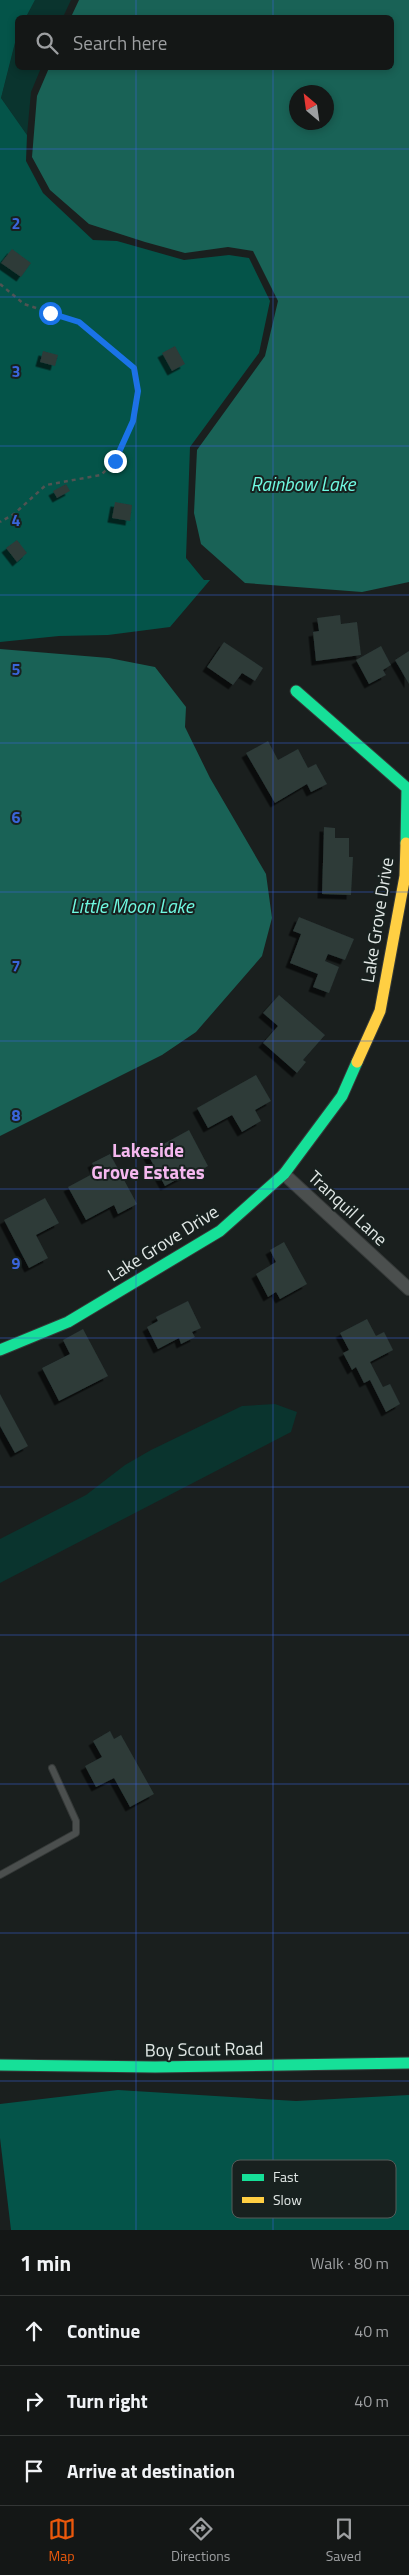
<!DOCTYPE html>
<html lang="en">
<head>
<meta charset="utf-8">
<style>
  :root { --surface:#141716; --page:#1d201f; --text:#f1f3f6; --muted:#9d9fa1; --line:#333635; --accent:#ea580c }
  body { margin:0; font-family:"Titillium Web",sans-serif; background:var(--page); color:var(--text) }
  .compass { position:absolute; left:289px; top:85px; width:45px; height:45px; border-radius:50%; background:var(--surface); box-shadow:0 2px 8px #0003; rotate:331deg }
  .stop { position:absolute; width:15px; height:15px; margin:-11px; border:4px solid #1a73e8; border-radius:50%; background:#fff }
  .stop.end { background:#1a73e8; border-color:#fff; box-shadow:0 1px 5px #0008 }
  .list { margin:0; padding:0; list-style:none }
  h2 { display:flex; justify-content:space-between; align-items:center; height:65px; margin:0; padding:0 20px; font-size:21px }
  h2 small { font-size:16px; font-weight:400; color:var(--muted) }
  .list li { display:grid; grid-template-columns:32px 1fr auto; gap:15px; align-items:center; box-sizing:border-box; height:70px; padding:0 20px; border-top:1px solid var(--line) }
  .list b { display:block; font-size:19px; white-space:nowrap }
  .list em { font-size:16px; font-style:normal; color:var(--muted) }
  .icon { flex:none; width:28px; height:28px; fill:none; stroke:currentColor; stroke-width:2; stroke-linecap:round; stroke-linejoin:round }
  .map { position:relative; flex:none; width:409px; height:2230px; overflow:hidden }
  .search { position:absolute; background:var(--surface); box-shadow:0 2px 8px #0003; left:15px; right:15px; top:15px; height:55px; display:flex; align-items:center; gap:12px; box-sizing:border-box; padding:0 18px; border-radius:8px; color:var(--muted); font-size:19px }
  .sheet { height:275px; background:var(--surface) }
  nav { display:flex; justify-content:space-around; align-items:center; box-sizing:border-box; height:70px; border-top:1px solid var(--line); background:var(--surface); font-size:14px; color:var(--muted) }
  nav a { display:grid; justify-items:center; gap:2px }
  nav .on { color:var(--accent) }
  .map>svg:first-child { display:block }
</style>
</head>
<body>
<div class="map">
<svg width="409" height="2230" viewBox="0 0 409 2230">
  <defs>
    <filter id="shadow"><feDropShadow dx="-4.5" dy="4.5" stdDeviation="0" flood-color="#0009"/></filter>
  </defs>
  <rect width="100%" height="100%" fill="#1a1f1e"/>
  <g fill="#0a342e">
    <polygon points="35,0 71,0 63,17 26,17"/>
    <polygon points="17,35 18,68 41,68 31,92 27,135 1,98"/>
    <polygon points="275,1404 297,1412 291,1432 0,1583 0,1539 86,1495 125,1465 151,1450 242,1406"/>
  </g>
  <g fill="#045449">
    <polygon points="0,0 35,0 26,17 18,18 17,35 1,98 27,135 26,161 43,193 93,240 117,241 184,260 229,255 249,258 270,301 259,353 190,447 186,558 204,580 210,580 170,627 108,635 59,636 0,642"/>
    <polygon points="118,2090 296,2101 409,2095 409,2230 11,2230 0,2138 0,2104"/>
  </g>
  <g fill="#196256" fill-rule="evenodd">
    <path d="M 79,0 L 409,0 L 409,582 L 362,592 L 245,583 L 201,544 L 194,513 L 197,450 L 265,356 L 278,301 L 253,251 L 228,247 L 185,253 L 145,242 L 89,224 L 50,190 L 32,157 L 37,96 L 49,68 L 392,68 L 392,18 L 71,17 ZM 296,92 L 326,92 L 326,122 L 296,122 Z"/>
    <polygon points="0,649 109,658 155,667 186,707 185,727 210,778 266,874 272,918 262,956 196,1032 162,1055 0,1136"/>
  </g>
  <g fill="#2d3a38" filter="url(#shadow)">
    <polygon points="12,249 31,263 21,277 1,263"/>
    <polygon points="175,346 185,364 172,371 162,353"/>
    <polygon points="43,351 58,355 55,366 40,362"/>
    <polygon points="66,484 70,491 57,498 53,491"/>
    <polygon points="115,502 132,505 130,521 112,518"/>
    <polygon points="17,540 27,553 17,562 6,548"/>
    <polygon points="340,615 341,624 357,622 361,655 316,661 313,632 319,631 317,618"/>
    <polygon points="224,642 263,668 255,681 242,673 233,685 207,667"/>
    <polygon points="381,646 391,665 383,670 386,675 369,684 356,660"/>
    <polygon points="409,651 409,684 395,660"/>
    <polygon points="268,741 278,760 298,749 308,768 316,764 327,784 311,792 307,784 275,803 246,753"/>
    <polygon points="324,827 335,828 335,838 349,838 349,857 353,857 351,895 322,894"/>
    <polygon points="299,917 354,939 345,960 328,954 325,961 339,967 329,993 313,987 318,974 290,963 301,934 293,931"/>
    <polygon points="279,995 325,1035 303,1060 306,1062 297,1073 263,1043 278,1026 263,1013"/>
    <polygon points="256,1075 271,1101 255,1110 261,1121 242,1132 232,1115 208,1128 197,1108"/>
    <polygon points="189,1130 208,1166 193,1175 191,1172 165,1186 147,1153"/>
    <polygon points="110,1154 137,1204 118,1214 114,1205 86,1220 68,1187 96,1172 92,1163"/>
    <polygon points="45,1198 59,1223 36,1235 48,1258 29,1268 4,1220"/>
    <polygon points="284,1242 307,1284 280,1299 276,1292 268,1297 256,1274 276,1262 270,1250"/>
    <polygon points="188,1301 201,1328 192,1332 195,1337 181,1344 179,1338 158,1349 147,1327 158,1321 156,1317"/>
    <polygon points="367,1319 376,1336 384,1332 393,1350 370,1362 383,1387 390,1384 400,1404 386,1412 370,1380 364,1383 356,1367 352,1370 343,1353 349,1350 340,1333"/>
    <polygon points="83,1329 108,1376 59,1401 42,1368 70,1354 63,1340"/>
    <polygon points="0,1394 28,1446 15,1453 0,1426"/>
    <polygon points="110,1731 114,1739 121,1735 154,1794 130,1807 114,1778 96,1787 85,1766 102,1757 93,1741"/>
  </g>
  <g fill="none" stroke-linecap="round" stroke-linejoin="round">
    <g stroke="#353938" stroke-width="8">
      <polyline id="lane" points="0,1875 76,1833 76,1821 52,1768"/>
    </g>
    <g stroke="#353938" stroke-width="14">
      <polyline id="street" points="284,1174 409,1289"/>
    </g>
    <g stroke="#353938" stroke-width="13">
      <g id="fast">
        <polyline points="296,691 407,788 406,843"/>
        <polyline points="0,1350 68,1322 220,1231 284,1174 342,1096 357,1062"/>
        <polyline points="0,2065 155,2067 409,2063"/>
      </g>
    </g>
    <g stroke="#353938" stroke-width="13">
      <polyline id="slow" points="357,1062 380,1011 405,876 406,843"/>
    </g>
    <polyline stroke="#505352" stroke-width="2.5" stroke-dasharray="4 4" stroke-linecap="butt" points="0,284 24,304 79,322 134,368 138,391 133,421 115,461 101,475 46,485 14,514 0,522"/>
    <use href="#lane" stroke="#4b4f4e" stroke-width="6"/>
    <use href="#street" stroke="#4b4f4e" stroke-width="12"/>
    <use href="#fast" stroke="#16e098" stroke-width="11"/>
    <use href="#slow" stroke="#ffcf43" stroke-width="11"/>
  </g>
  <g fill="none" stroke-linecap="round" stroke-linejoin="round">
    <polyline stroke="#1a73e8" stroke-width="6" points="50,313 79,322 134,368 138,391 133,421 115,461"/>
  </g>
  <path fill="none" stroke="#3a65da" stroke-width="1" stroke-opacity="0.55" d="M 136,0 L 136,18M 273,0 L 273,18M 136,68 L 136,2230M 273,68 L 273,2230M 0,149 L 409,149M 0,297 L 409,297M 0,446 L 409,446M 0,595 L 409,595M 0,743 L 409,743M 0,892 L 409,892M 0,1041 L 409,1041M 0,1189 L 409,1189M 0,1338 L 409,1338M 0,1487 L 409,1487M 0,1635 L 409,1635M 0,1784 L 409,1784M 0,1933 L 409,1933M 0,2081 L 409,2081"/>
  <g text-anchor="middle" dominant-baseline="central" stroke-width="4" stroke-linejoin="round" paint-order="stroke">
    <g font-size="18" fill="#e1e7e5" stroke="#18211f">
      <text transform="translate(377 920) rotate(-81)">Lake Grove Drive</text>
      <text transform="translate(348 1208) rotate(43)">Tranquil Lane</text>
      <text transform="translate(163 1243) rotate(-32)">Lake Grove Drive</text>
      <text transform="translate(204 2049) rotate(-1)">Boy Scout Road</text>
    </g>
    <g font-size="19" font-style="italic" fill="#6ff9e1" stroke="#18211f">
      <text x="303" y="483">Rainbow Lake</text>
      <text x="132" y="905">Little Moon Lake</text>
    </g>
    <g font-size="19" font-weight="bold" fill="#f5b8ef" stroke="#18211f">
      <text x="148" y="1149">Lakeside<tspan x="148" dy="22">Grove Estates</tspan></text>
    </g>
  </g>
  <rect x="232" y="2160" width="164" height="58" rx="8" fill="#18211f" stroke="#545c5a" stroke-width="1"/>
  <rect x="242" y="2174" width="22" height="7" fill="#16e098"/>
  <rect x="242" y="2197" width="22" height="6" fill="#ffcf43"/>
  <g font-size="14" fill="#e1e7e5">
    <text x="273" y="2182">Fast</text>
    <text x="273" y="2205">Slow</text>
  </g>
  <g font-size="16" text-anchor="middle" font-weight="bold" fill="#3a65da" stroke="#18211f" stroke-width="4" stroke-linejoin="round" paint-order="stroke">
    <text x="16" y="229">2</text>
    <text x="16" y="377">3</text>
    <text x="16" y="526">4</text>
    <text x="16" y="675">5</text>
    <text x="16" y="823">6</text>
    <text x="16" y="972">7</text>
    <text x="16" y="1121">8</text>
    <text x="16" y="1269">9</text>
  </g>
</svg>
<svg class="compass" viewBox="-18 -18 36 36"><path d="M0-13l5 13h-10z" fill="#e53935"/><path d="M0 13l5-13h-10z" fill="#9d9fa1"/></svg>
<div class="stop" style="left:50px;top:313px"></div>
<div class="stop end" style="left:115px;top:461px"></div>
<div class="search"><svg class="icon" aria-label="search" viewBox="0 0 24 24"><circle cx="10" cy="10" r="6"/><path d="M15 15l6 6"/></svg>Search here</div>
</div>
<section class="sheet">
<h2>1 min<small>Walk · 80 m</small></h2>
<ul class="list">
<li><svg class="icon" aria-label="ahead" viewBox="0 0 24 24"><path d="M12 20V5M6 11l6-6 6 6"/></svg><div><b>Continue</b></div><em>40 m</em></li>
<li><svg class="icon" aria-label="right" viewBox="0 0 24 24"><path d="M7 20v-9h11M14 6l5 5-5 5"/></svg><div><b>Turn right</b></div><em>40 m</em></li>
<li><svg class="icon" aria-label="arrive" viewBox="0 0 24 24"><path d="M6 21V4h12l-3 4 3 4H6"/></svg><div><b>Arrive at destination</b></div></li>
</ul>
</section>
<nav>
<a class="on"><svg class="icon" aria-label="map" viewBox="0 0 24 24"><path d="M3 6l6-2 6 2 6-2v14l-6 2-6-2-6 2zM9 4v14M15 6v14"/></svg>Map</a>
<a><svg class="icon" aria-label="directions" viewBox="0 0 24 24"><path d="M12 3l9 9-9 9-9-9zM9 14v-3h6M13 9l2 2-2 2"/></svg>Directions</a>
<a><svg class="icon" aria-label="saved" viewBox="0 0 24 24"><path d="M7 4h10v16l-5-4-5 4z"/></svg>Saved</a>
</nav>
</body>
</html>
